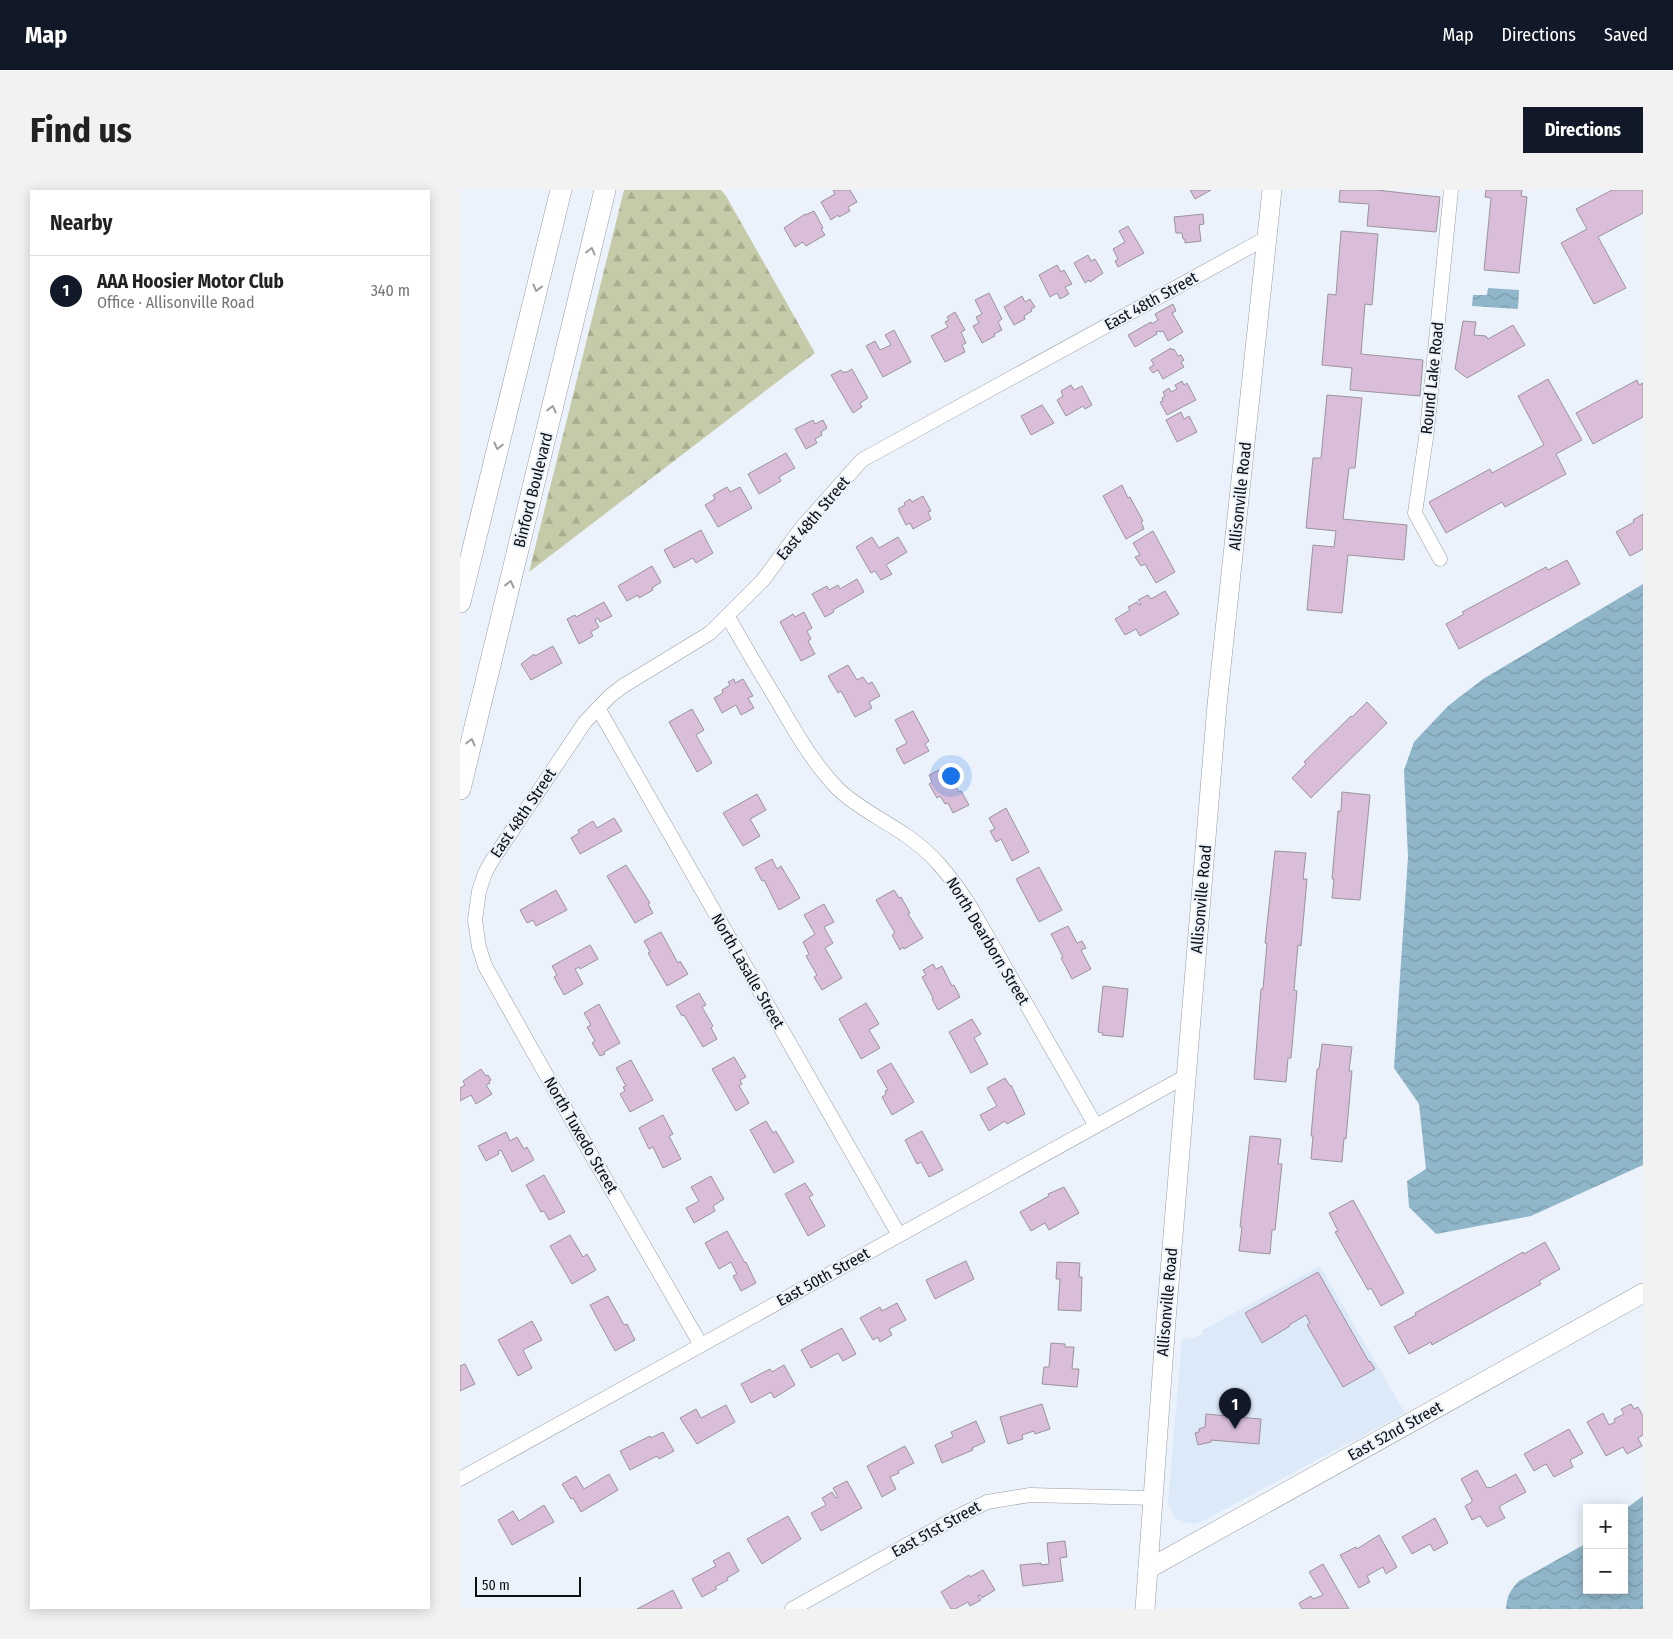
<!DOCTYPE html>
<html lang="en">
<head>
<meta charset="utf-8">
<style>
  :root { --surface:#fff; --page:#f2f2f2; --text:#222; --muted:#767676; --line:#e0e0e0; --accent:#111827 }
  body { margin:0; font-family:"Fira Sans Condensed",sans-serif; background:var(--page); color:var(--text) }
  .controls { position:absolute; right:15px; bottom:15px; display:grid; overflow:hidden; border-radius:0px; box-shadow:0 2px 12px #0003 }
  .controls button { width:45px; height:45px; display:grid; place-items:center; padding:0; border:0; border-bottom:1px solid var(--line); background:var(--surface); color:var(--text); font:25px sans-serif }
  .scale { position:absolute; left:15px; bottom:12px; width:106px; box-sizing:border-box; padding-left:5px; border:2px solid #0c0f11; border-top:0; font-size:14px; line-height:18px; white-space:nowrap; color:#0c0f11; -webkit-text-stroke:4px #ebf2fb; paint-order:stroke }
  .you { position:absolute; left:490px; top:585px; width:18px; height:18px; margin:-12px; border:4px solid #fff; border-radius:50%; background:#1a73e8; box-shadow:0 0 0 8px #1a73e833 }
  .badge { display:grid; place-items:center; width:32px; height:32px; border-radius:50%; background:var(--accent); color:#fff; font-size:16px; font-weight:700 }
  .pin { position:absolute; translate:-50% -41px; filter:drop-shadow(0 1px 2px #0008) }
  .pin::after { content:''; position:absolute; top:26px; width:18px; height:15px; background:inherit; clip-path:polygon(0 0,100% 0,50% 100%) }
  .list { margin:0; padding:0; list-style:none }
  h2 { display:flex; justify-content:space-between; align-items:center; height:65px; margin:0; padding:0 20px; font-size:21px }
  h2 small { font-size:16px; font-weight:400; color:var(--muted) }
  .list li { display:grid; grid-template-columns:32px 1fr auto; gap:15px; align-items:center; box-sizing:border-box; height:70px; padding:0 20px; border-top:1px solid var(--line) }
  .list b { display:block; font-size:19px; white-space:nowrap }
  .list p { margin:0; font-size:16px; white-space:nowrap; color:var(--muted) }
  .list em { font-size:16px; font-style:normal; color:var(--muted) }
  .map { position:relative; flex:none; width:1183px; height:1419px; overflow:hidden; border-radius:0px }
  header { display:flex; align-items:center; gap:30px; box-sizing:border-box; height:70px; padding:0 25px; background:var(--accent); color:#fff }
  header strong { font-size:24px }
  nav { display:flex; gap:28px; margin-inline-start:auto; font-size:18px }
  .intro { display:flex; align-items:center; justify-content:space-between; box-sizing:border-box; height:120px; padding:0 30px }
  h1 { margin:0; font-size:35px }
  .button { padding:12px 22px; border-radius:0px; background:var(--accent); color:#fff; font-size:18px; font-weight:700 }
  main { display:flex; gap:30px; padding:0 30px }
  aside { flex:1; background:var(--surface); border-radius:0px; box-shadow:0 2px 12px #0003 }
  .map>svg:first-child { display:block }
</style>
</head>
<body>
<header>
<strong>Map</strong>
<nav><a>Map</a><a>Directions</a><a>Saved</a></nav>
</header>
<div class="intro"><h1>Find us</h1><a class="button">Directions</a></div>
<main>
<aside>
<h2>Nearby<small></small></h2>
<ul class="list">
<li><span class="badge">1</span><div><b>AAA Hoosier Motor Club</b><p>Office · Allisonville Road</p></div><em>340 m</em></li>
</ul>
</aside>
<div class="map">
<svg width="1183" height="1419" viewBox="0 0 1183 1419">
  <defs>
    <pattern id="forest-firs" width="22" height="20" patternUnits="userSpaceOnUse" patternTransform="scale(1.25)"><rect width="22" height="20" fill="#c5cba8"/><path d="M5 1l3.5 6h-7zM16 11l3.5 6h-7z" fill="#a8ad90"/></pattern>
    <pattern id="water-waves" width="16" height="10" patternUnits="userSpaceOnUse" patternTransform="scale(1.25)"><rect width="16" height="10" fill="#90b6c9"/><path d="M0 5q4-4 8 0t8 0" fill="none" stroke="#7b9bac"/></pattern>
  </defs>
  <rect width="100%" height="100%" fill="#ebf2fb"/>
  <polygon fill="#dce9f8" points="860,1076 945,1223 743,1331 734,1334 727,1333 717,1329 711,1321 708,1313 722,1149 734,1148 743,1144 743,1140"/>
  <polygon fill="url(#forest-firs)" points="164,0 261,0 266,6 355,163 69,382"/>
  <g fill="url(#water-waves)">
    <polygon points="1028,98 1059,100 1058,119 1012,116 1013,105 1027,105"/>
    <polygon points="1183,394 1183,975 1071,1026 976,1044 949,1017 947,991 966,979 959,914 934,878 948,667 944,580 954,552 988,516 1023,489"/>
    <path d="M 1183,1306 L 1183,1419 L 1046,1419 C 1047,1406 1050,1400 1059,1391 L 1127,1353 L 1127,1400 L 1164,1400 L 1164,1320 Z"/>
  </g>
  <g fill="#d9bdd9" stroke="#9b949c">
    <polygon points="374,0 390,0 397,12 388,17 390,21 379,27 378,25 371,30 361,12 375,4 373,1"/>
    <polygon points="730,0 751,0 735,9"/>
    <polygon points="880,0 916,0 980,7 976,42 907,36 909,14 879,12"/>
    <polygon points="1026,0 1062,0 1061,6 1067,7 1059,83 1024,80 1031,8 1025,7"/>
    <polygon points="1152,0 1183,0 1183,23 1138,47 1166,98 1134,114 1101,53 1127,39 1116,19"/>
    <polygon points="354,21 363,38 361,39 365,45 346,56 343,52 335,57 324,38 345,24 345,25"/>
    <polygon points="743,24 744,34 739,35 741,51 725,53 725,49 723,49 722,43 716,43 714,27"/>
    <polygon points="668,36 684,63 658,77 655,71 658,69 653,59 665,52 659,41"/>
    <polygon points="881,41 918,44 912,115 905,114 901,164 963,170 960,206 890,200 892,178 862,175 868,104 876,105"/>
    <polygon points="628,65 631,71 635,69 643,83 630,92 629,90 625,93 614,73"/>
    <polygon points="597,75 601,82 604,80 612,94 605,97 609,104 600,109 597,103 590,107 579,85"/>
    <polygon points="529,103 542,129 538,132 542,140 534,144 535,146 522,153 513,136 519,133 516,127 522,124 515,110"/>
    <polygon points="562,106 565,112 570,109 575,117 571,119 572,121 564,126 565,129 554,135 544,117"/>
    <polygon points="713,114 716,121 712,123 723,142 708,151 703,141 700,142 699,141 696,142 697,144 675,157 668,145 691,132 692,134 698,130 695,124"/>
    <polygon points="495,122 505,140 501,142 506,153 502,155 505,162 485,172 471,146 488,137 485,132 489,130 487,127"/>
    <polygon points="1003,131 1016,132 1014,145 1026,146 1028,149 1053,135 1065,155 1007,188 995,179"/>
    <polygon points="434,140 451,172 423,187 406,156 415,151 420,160 431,155 425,145"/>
    <polygon points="711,158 712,160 714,159 718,166 721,165 724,170 721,172 724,177 703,189 698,180 693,183 689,178 694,175 691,170"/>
    <polygon points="392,179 408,208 400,213 402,217 393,223 371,185 381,180 382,182 387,182"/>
    <polygon points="1088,189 1122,250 1096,264 1106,284 1045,317 1042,312 986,343 969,312 1030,279 1032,283 1084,255 1058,206"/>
    <polygon points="1177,190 1179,195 1183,193 1183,227 1133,254 1116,223"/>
    <polygon points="722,191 724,195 727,193 736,210 707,225 700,212 703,211 702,208 705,206 703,202 709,198 711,202 717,199 715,195"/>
    <polygon points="611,195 614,200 622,196 632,215 625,219 623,216 606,226 597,210 603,206 601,201"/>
    <polygon points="867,205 902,208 895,278 889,278 883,329 947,335 944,370 888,365 882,423 847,420 853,355 874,357 876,341 846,338 853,268 861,268"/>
    <polygon points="582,215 594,233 571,245 561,226"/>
    <polygon points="721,222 724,229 729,226 737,242 717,252 706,230"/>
    <polygon points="353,230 355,234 363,230 367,238 361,242 362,245 355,249 357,253 346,259 335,239"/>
    <polygon points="326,263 335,278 319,287 321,291 299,304 288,284"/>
    <polygon points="662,295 668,308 670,307 683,331 681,332 684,339 666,349 643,306"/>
    <polygon points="267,297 270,302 280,297 292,318 258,337 245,315 255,309 253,305"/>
    <polygon points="463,306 471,321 468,322 471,329 453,339 450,333 446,335 438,319 445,315 444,313 450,309 452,312"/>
    <polygon points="1183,324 1183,359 1170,366 1156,342 1174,332 1173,330"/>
    <polygon points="241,340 253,363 236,373 233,368 214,378 204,360"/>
    <polygon points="693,341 715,382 696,393 685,374 681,376 675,367 680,365 673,353"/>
    <polygon points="412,347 419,358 438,347 447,362 426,375 432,384 421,390 415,381 411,383 396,357"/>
    <polygon points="1107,370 1120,394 999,459 986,434 1004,424 1002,422 1086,377 1088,380"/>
    <polygon points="192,376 201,392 192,398 193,400 179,408 178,405 167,411 158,396"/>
    <polygon points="397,389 404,402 373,420 374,422 365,427 352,404 367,396 369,400 378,395 380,399"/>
    <polygon points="705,401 719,424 680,446 676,439 665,445 655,429 670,420 668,417 677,412 679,415 681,414 678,410 688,405 691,409"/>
    <polygon points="144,412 152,426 140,432 138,428 135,430 139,437 131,442 133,446 119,454 107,429 115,425 116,427"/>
    <polygon points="344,422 352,438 347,441 351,449 348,451 355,464 341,471 320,432 333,424 335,427"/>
    <polygon points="93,456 102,473 71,490 61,474 74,464 75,466"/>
    <polygon points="388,475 397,490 403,487 408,494 412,492 420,506 409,512 412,518 395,527 381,501 378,503 368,486"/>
    <polygon points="274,489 275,493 283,489 293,506 288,508 294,518 281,525 276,515 262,523 254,508 263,503 262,500 270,495 268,492"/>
    <polygon points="907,512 927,533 851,608 832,588 846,574 844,572 891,526 892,527"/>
    <polygon points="232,519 244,540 236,545 252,573 237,582 209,532"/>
    <polygon points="453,521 469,551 465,554 469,561 444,574 436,559 447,553 435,530"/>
    <polygon points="485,577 499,602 501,601 509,615 493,623 488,613 485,614 480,606 477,608 469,594 472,592 469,585"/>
    <polygon points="882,602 910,605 900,710 872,708 874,689 872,689 878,621 881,621"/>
    <polygon points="297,604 306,620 290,629 300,646 283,656 263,623"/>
    <polygon points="546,618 569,662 552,671 541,649 536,652 530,641 535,639 529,628"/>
    <polygon points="154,628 162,641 120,664 111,648 119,643 118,640 133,631 137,638"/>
    <polygon points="815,661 846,663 843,689 847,689 841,756 838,755 834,800 837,801 831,868 828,868 826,892 794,889 801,799 803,799 807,753 805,753"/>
    <polygon points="312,669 317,679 321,676 340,708 319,720 304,690 302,691 295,678"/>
    <polygon points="166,675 190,713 188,714 193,723 175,733 147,686"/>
    <polygon points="579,677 602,720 579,732 556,689"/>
    <polygon points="96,700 107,720 76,736 73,730 67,733 60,720"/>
    <polygon points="434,700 439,708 441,707 450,723 448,724 463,748 444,759 443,757 440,760 432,745 435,743 416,710"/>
    <polygon points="364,714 374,732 364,737 373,753 365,758 382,788 362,800 354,787 357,785 346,766 349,764 343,752 355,744 344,725"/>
    <polygon points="608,736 617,753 622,751 626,758 621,760 631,779 612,789 601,768 603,767 591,744"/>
    <polygon points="201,742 218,773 220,771 228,784 207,796 188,763 190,762 184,751"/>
    <polygon points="130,755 138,769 120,779 119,777 115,779 123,794 104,805 94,787 97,785 92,776"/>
    <polygon points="473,774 476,779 482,776 492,796 494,795 500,807 478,820 472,809 473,808 462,787 466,785 463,780"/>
    <polygon points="643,796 668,799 663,847 642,845 643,843 638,842"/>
    <polygon points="239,803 246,815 242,817 253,836 251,838 257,849 243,857 224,825 222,826 216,816"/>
    <polygon points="406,813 419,834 409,840 420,858 401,869 379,829"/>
    <polygon points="139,814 160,853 144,862 145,864 140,866 132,853 135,851 127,837 131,835 124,823"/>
    <polygon points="512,829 521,844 514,848 528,874 511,883 489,842"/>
    <polygon points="862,854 892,857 889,881 892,881 886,949 884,948 882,972 851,969 853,946 851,946 857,879 859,879"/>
    <polygon points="274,867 286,887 280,890 282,894 279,896 289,913 276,921 252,879"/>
    <polygon points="171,870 193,910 170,922 160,904 165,901 163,897 166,896 156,878"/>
    <polygon points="431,873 454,912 432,925 422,907 426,904 425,901 428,900 417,881"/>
    <polygon points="21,879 26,886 28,885 31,890 29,891 30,893 26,895 32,904 16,914 11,905 0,911 0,898 5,895 3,891"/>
    <polygon points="545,888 550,896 551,895 565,924 547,934 545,931 529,941 520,925 537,916 527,898"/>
    <polygon points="203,925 213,944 209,946 221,969 203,978 193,957 189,959 179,938"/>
    <polygon points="306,931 313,943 316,941 334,972 314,983 290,940"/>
    <polygon points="462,941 483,980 469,987 461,972 457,974 445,950"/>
    <polygon points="46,942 50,951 57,947 64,959 67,957 74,970 52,982 41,960 38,961 39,964 26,971 18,956"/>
    <polygon points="790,946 821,949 818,974 822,974 815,1040 812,1040 810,1064 779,1061 782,1037 780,1037"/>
    <polygon points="84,985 105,1022 89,1030 84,1021 81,1022 66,995"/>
    <polygon points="251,986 264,1009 253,1016 255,1021 234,1033 226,1018 239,1011 231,997"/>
    <polygon points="345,993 353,1005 349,1007 365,1036 348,1046 325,1004"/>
    <polygon points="604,997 619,1023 589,1040 585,1033 571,1041 560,1022 589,1006 588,1004"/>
    <polygon points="893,1010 944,1103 921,1116 911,1098 908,1100 875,1042 878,1041 869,1023"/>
    <polygon points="267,1041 285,1073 286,1072 296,1093 281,1101 273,1086 277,1084 271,1072 259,1079 245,1053"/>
    <polygon points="110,1045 123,1067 127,1064 136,1080 112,1094 90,1056"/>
    <polygon points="1085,1052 1100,1079 1079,1091 1081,1094 972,1155 971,1152 949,1164 934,1137 956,1125 955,1123 1063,1062 1064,1064"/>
    <polygon points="506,1071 514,1089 475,1109 466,1090"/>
    <polygon points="597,1072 620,1073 619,1087 622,1087 621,1121 598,1120 600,1089 596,1089"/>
    <polygon points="858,1082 909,1172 910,1171 915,1179 883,1197 847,1135 850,1133 846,1125 829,1135 830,1136 802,1153 785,1123"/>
    <polygon points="148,1106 164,1135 167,1134 175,1150 155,1161 130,1115"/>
    <polygon points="437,1113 446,1130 429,1139 432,1145 420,1152 418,1147 413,1150 400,1128 420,1117 422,1121"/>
    <polygon points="72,1131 82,1150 63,1160 72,1178 58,1186 38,1150"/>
    <polygon points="382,1138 396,1164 383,1171 378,1163 351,1178 341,1160"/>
    <polygon points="591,1153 605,1154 605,1157 614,1157 612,1179 619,1179 617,1197 582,1194 584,1177 589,1177"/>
    <polygon points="5,1174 15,1194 0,1201 0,1176"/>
    <polygon points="324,1175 335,1195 314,1208 311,1202 291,1213 281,1194 310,1179 312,1182"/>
    <polygon points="582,1214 590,1239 575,1244 574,1241 562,1245 563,1249 548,1254 540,1227"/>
    <polygon points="1171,1214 1174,1219 1178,1217 1183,1226 1183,1245 1178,1248 1182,1256 1167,1264 1163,1257 1146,1266 1127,1232 1143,1223 1149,1235 1155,1232 1154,1229 1164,1224 1161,1219"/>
    <polygon points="266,1215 275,1232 237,1254 220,1228 236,1219 241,1228"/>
    <polygon points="746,1224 801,1229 799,1254 751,1250 751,1252 738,1255 735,1243 739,1242 739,1239 745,1237"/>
    <polygon points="516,1231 525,1252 512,1258 513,1260 482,1273 475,1255 493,1247 491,1242"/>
    <polygon points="1109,1239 1123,1263 1110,1270 1113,1277 1094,1287 1086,1274 1074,1281 1064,1264"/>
    <polygon points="203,1242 214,1261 199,1269 197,1266 170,1280 160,1261 190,1246 191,1248"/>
    <polygon points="445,1256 454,1273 438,1281 439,1283 430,1287 436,1299 422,1307 407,1276"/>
    <polygon points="1017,1280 1027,1298 1029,1297 1030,1298 1056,1284 1066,1302 1040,1316 1040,1319 1045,1328 1027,1337 1020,1326 1012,1330 1005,1316 1012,1312 1012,1310 1001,1289"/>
    <polygon points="149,1284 158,1300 121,1322 113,1308 111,1309 102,1294 116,1286 124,1299"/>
    <polygon points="387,1291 402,1318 361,1341 351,1323 366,1315 362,1308 372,1302 376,1308 378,1307 373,1298"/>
    <polygon points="84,1315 94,1332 52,1355 38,1330 53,1321 59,1331"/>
    <polygon points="328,1326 341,1349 302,1374 287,1349"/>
    <polygon points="975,1328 988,1353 974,1361 970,1354 952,1364 942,1347"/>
    <polygon points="919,1345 937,1377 926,1384 923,1377 907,1386 910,1392 899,1398 880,1365 896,1357 897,1359"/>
    <polygon points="605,1351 607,1367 600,1368 603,1391 563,1396 560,1375 581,1373 581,1375 589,1374 587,1353"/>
    <polygon points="269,1362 279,1381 267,1388 268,1390 255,1397 257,1399 242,1407 232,1389 256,1376 253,1371"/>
    <polygon points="863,1374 889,1419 842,1419 839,1413 851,1406 853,1409 863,1405 849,1382"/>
    <polygon points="523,1380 535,1400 522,1408 520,1405 518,1406 521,1410 510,1416 508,1412 495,1419 491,1419 481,1402 509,1385 510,1387"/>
    <polygon points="213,1400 222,1418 221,1419 177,1419"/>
  </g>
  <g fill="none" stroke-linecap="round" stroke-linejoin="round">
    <g stroke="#969da4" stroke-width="15">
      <g id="street">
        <polyline points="980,369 955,323 967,241 991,0"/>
        <path d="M 268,427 C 284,455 301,484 318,512 C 336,543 353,573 378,599 C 398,618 422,629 444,644 C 472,662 492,688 510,716 L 636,936"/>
        <polyline points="138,518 439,1045"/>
        <polyline points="241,1155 120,945 25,776 19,757 15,730 19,701 25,683 31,672 125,532 150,506 163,496 250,443 303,390 343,336 402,270 808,47"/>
        <polyline points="0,1289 726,886"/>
        <polyline points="332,1419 495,1328 527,1312 570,1305 693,1308"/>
      </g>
    </g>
    <g stroke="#969da4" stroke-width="20">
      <g id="secondary">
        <polyline points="688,1379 1183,1103"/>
        <polyline points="685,1419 706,1130 757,515 812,0"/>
      </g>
    </g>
    <g stroke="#969da4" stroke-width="22">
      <g id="primary">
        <polyline points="0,412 101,0"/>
        <polyline points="0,599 145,0"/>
      </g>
    </g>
    <use href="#street" stroke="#fff" stroke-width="14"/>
    <use href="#secondary" stroke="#fff" stroke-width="19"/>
    <use href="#primary" stroke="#fff" stroke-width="21"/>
  </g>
  <defs><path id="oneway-chevron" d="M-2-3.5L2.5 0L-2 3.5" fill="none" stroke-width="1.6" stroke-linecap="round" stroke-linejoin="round" transform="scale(1.25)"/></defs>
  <g stroke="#9e9fa0">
    <use href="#oneway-chevron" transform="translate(131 61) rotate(-76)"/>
    <use href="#oneway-chevron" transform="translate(77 98) rotate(104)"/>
    <use href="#oneway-chevron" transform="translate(92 219) rotate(-76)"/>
    <use href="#oneway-chevron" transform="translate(38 256) rotate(104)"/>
    <use href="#oneway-chevron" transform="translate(50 394) rotate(-76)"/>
    <use href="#oneway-chevron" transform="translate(11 552) rotate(-76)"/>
  </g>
  <g text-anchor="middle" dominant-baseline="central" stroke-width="4" stroke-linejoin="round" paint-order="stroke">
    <g font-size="16" fill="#0c0f11" stroke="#ebf2fb">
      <text transform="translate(691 111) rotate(-29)">East 48th Street</text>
      <text transform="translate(972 188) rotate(-84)">Round Lake Road</text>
      <text transform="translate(73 300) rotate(-76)">Binford Boulevard</text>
      <text transform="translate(780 306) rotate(-84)">Allisonville Road</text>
      <text transform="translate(353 328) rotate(-50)">East 48th Street</text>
      <text transform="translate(63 623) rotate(-56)">East 48th Street</text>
      <text transform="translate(741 709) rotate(-85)">Allisonville Road</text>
      <text transform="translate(528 751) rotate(59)">North Dearborn Street</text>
      <text transform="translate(288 781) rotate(60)">North Lasalle Street</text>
      <text transform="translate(121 945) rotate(60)">North Tuxedo Street</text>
      <text transform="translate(363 1087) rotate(-29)">East 50th Street</text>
      <text transform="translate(707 1112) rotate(-85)">Allisonville Road</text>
      <text transform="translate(935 1241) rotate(-29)">East 52nd Street</text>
      <text transform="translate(476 1339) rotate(-29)">East 51st Street</text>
    </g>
  </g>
</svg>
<div class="controls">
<button>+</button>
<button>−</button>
</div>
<div class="scale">50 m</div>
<div class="you"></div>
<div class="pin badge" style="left:775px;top:1239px">1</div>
</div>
</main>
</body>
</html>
